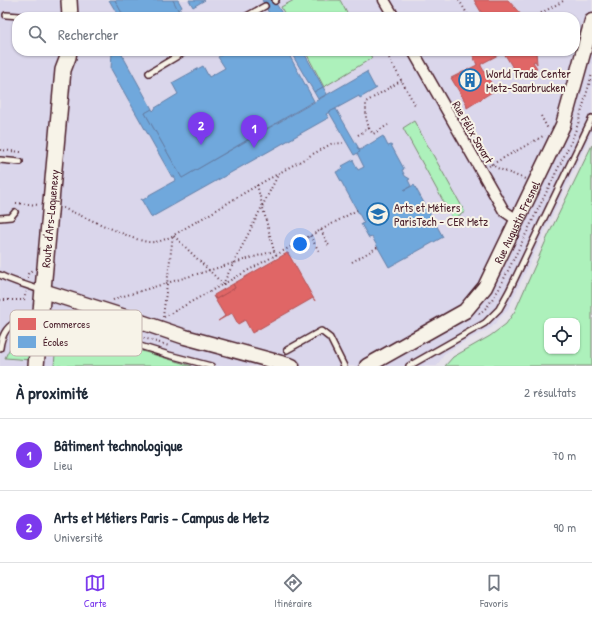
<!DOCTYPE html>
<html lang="fr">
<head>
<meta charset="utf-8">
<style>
  :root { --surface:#fff; --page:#f6f6f7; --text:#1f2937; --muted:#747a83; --line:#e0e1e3; --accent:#7c3aed }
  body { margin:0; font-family:"Patrick Hand",sans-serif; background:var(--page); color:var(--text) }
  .controls { position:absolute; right:12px; bottom:12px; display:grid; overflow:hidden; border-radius:8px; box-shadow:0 1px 3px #0004 }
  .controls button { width:36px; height:36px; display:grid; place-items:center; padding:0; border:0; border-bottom:1px solid var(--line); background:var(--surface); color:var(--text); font:20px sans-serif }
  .you { position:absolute; left:300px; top:244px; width:14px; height:14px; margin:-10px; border:3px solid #fff; border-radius:50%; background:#1a73e8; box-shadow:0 0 0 6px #1a73e833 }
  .badge { display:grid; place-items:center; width:26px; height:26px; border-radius:50%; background:var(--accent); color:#fff; font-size:13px; font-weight:700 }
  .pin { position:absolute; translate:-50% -33px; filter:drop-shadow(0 1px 2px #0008) }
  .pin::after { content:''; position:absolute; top:21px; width:14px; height:12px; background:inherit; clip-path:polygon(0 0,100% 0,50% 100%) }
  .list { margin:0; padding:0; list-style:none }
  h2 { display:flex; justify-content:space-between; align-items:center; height:52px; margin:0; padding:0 16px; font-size:17px }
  h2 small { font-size:13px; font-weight:400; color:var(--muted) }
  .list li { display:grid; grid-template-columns:26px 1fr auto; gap:12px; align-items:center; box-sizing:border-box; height:72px; padding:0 16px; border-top:1px solid var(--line) }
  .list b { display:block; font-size:15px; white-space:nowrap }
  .list p { margin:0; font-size:13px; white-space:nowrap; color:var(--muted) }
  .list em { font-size:13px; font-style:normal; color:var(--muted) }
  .icon { flex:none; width:22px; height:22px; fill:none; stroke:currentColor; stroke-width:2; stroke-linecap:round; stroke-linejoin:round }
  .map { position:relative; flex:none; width:592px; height:366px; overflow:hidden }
  .search { position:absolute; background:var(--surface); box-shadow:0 1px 3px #0004; left:12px; right:12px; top:12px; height:44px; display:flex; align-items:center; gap:10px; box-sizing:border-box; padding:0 14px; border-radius:16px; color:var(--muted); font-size:15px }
  .sheet { height:196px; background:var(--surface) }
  nav { display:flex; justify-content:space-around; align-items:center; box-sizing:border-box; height:56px; border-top:1px solid var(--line); background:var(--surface); font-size:11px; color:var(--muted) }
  nav a { display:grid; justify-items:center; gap:2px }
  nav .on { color:var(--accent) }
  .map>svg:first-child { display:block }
</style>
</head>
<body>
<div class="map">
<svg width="592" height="366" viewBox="0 0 592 366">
  <rect width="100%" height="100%" fill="#e6e2ea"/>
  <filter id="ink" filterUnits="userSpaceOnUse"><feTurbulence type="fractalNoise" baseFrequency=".025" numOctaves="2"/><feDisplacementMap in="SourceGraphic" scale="8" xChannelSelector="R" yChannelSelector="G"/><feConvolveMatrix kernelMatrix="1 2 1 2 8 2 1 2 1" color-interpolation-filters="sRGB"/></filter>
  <g filter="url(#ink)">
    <path fill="#dad6eb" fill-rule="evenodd" d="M 0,0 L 592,0 L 592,132 L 508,309 L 491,328 L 467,340 L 444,354 L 437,366 L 0,366 ZM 17,17 L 575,17 L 575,51 L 17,51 Z"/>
    <g fill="#adf1bb" stroke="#7c8873" fill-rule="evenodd">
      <polygon points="294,0 340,0 349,17 286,17 281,7"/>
      <polygon points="305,51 368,51 372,58 324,87"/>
      <polygon points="414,121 465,212 453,219 403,128"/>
      <path d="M 592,145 L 592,366 L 445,366 L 453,357 L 490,336 L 506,324 L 515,311 L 548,236 ZM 547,321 L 577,321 L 577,351 L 547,351 Z"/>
      <path d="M 34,329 L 31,360 L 5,358 C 11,344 19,334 34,329 Z"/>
      <polygon points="78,332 192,366 54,366 55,354 75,340"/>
    </g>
    <g fill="#e06666" stroke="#b35154">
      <polygon points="474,0 508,0 523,17 484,17"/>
      <polygon points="471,51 536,51 537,64 535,61 533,62 537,68 519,78 504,53 502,53 481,64 481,66 496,91 492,92 467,108 466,103 451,78 477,65"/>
      <polygon points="287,253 288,253 315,301 313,298 252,333 245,320 238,324 232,313 218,321 225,316 213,296 216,299 235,288 233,284"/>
      <polygon points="233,284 235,288 216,299 214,295"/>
    </g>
    <g fill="#6fa8dc" stroke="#647fa7">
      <polygon points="109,0 115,0 124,17 119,17"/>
      <polygon points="115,0 173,0 181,14 175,17 124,17"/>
      <polygon points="173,0 178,0 182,7 178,10"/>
      <polygon points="189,0 205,0 193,7"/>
      <polygon points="262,0 274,0 284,17 271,17"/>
      <polygon points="112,51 120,51 152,109 145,113 182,178 368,71 367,73 375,88 377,88 360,98 359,96 326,114 329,118 328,118 152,217 152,218 141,199 143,200 149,196 149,195 176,180 174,176 172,177 111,69"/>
      <polygon points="229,51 287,51 314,101 182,178 145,113 152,109 153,111 155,109 155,108 178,94 172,83 203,66 209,77 225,68 218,57"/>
      <polygon points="290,51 303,51 323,87 314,92"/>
      <polygon points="323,87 327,94 318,99 314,92"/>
      <polygon points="336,109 358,147 360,152 354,155 329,112"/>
      <polygon points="383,136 388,146 391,145 404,169 402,170 405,176 410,179 408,180 411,186 404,190 414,185 443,237 389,267 372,237 369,238 361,224 364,223 336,172 344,168 342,166 353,160 358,170 364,167 357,153 360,152 357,147 360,150"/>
    </g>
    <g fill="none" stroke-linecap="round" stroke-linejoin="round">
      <g stroke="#4a1f2b" stroke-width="8">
        <g id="lane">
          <polyline points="275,1 276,0"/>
          <polyline points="6,15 33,17"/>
          <polyline points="245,17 265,6"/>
          <polyline points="149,73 186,51"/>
          <polyline points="0,160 20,162"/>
          <polyline points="0,218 11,217 15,212"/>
          <path d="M 0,275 C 13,282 27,285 40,290"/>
          <path d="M 0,348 C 4,315 31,317 56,320 L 169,355 L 211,366"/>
          <polyline points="287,350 321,331 330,338 344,366"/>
          <polyline points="409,366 485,323 499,309 509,291 592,118"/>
        </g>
      </g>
      <g stroke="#4a1f2b" stroke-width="13">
        <g id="street">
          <polyline points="384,0 394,17"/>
          <polyline points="413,51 504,211 517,220"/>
        </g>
      </g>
      <g stroke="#4a1f2b" stroke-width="17">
        <g id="secondary">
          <polyline points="43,291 141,322 185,337 292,366"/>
          <path id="s1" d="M 367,366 L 465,311 L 485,287 L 563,125 L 592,21"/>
        </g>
      </g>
      <g stroke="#4a1f2b" stroke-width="18">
        <g id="primary">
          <polyline points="69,0 70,17"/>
          <path id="s2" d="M 36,366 L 63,70 L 68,57 L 69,51"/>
        </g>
      </g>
      <g stroke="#4a1f2b" stroke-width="2" stroke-dasharray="1 3" stroke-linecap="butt">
        <polyline points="459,0 469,17"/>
        <polyline points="534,17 565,0"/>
        <polyline points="389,58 415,105"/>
        <polyline points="541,116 548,129"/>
        <polyline points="369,128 373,134 388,125"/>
        <polyline points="358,135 369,128 366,118 366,102 402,80"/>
        <polyline points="0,150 21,152"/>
        <polyline points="491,164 497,168 525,179"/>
        <polyline points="489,166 545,135"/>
        <polyline points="257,185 274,251"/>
        <polyline points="16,203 39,205"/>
        <path d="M 63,208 L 133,238 C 140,240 147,243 154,242 C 166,241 177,233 187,227 C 218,210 247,190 278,174"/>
        <polyline points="321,230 329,246"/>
        <polyline points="310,236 319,251"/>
        <polyline points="352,262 378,247"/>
        <polyline points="27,278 28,274 32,270"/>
        <polyline points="0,300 24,300 26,292"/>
        <polyline points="113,300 117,298 274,251 276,255"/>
        <polyline points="479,314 487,307 499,289 571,142 578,124 592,74"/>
        <polyline points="79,317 169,346"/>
        <polyline points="163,317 173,235 223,284 279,173 331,144 343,143"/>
        <polyline points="164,317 357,210"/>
      </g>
      <use href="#lane" stroke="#f7f3e8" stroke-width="5"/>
      <use href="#street" stroke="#f7f3e8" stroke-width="10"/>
      <use href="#secondary" stroke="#f7f3e8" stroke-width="14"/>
      <use href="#primary" stroke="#f7f3e8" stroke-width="15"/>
    </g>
  </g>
  <defs>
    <g id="building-ring" transform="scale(1.15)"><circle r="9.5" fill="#f7f3e8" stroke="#1f6fb2" stroke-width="1.5"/><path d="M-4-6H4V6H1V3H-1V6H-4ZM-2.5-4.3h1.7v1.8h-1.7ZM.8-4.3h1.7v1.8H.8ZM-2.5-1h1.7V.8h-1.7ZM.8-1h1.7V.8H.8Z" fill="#1f6fb2"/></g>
    <g id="university-ring" transform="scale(1.15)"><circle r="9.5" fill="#f7f3e8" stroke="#1f6fb2" stroke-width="1.5"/><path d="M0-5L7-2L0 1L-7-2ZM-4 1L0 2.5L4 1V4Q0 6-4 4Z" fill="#1f6fb2"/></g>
  </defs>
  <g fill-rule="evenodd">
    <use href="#building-ring" x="470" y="80"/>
    <use href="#university-ring" x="378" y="214"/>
  </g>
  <g text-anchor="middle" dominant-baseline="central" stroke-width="4" stroke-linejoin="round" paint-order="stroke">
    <g font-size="12" fill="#4a1f2b" stroke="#f7f3e8" text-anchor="start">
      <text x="486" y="73">World Trade Center<tspan x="486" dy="14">Metz-Saarbrucken</tspan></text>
      <text x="394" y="207">Arts et Métiers<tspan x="394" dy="14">ParisTech - CER Metz</tspan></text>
    </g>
    <g font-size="12" fill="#4a1f2b" stroke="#f7f3e8">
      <text transform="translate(473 132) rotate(60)">Rue Félix Savart</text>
      <text stroke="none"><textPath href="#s2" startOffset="148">Route d'Ars-Laquenexy</textPath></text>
      <text stroke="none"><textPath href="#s1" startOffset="216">Rue Augustin Fresnel</textPath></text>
    </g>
  </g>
  <rect x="10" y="310" width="132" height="46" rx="6" fill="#f7f3e8" stroke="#c3b3af" stroke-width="1"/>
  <rect x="18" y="318" width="18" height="12" fill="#e06666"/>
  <rect x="18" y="336" width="18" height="12" fill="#6fa8dc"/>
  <g font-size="11" fill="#4a1f2b">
    <text x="43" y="328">Commerces</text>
    <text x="43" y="346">Écoles</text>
  </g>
</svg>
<div class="controls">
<button><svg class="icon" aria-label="locate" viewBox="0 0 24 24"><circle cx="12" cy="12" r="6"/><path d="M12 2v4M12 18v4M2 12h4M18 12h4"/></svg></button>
</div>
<div class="you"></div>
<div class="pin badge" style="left:254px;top:148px">1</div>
<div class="pin badge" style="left:201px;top:145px">2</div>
<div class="search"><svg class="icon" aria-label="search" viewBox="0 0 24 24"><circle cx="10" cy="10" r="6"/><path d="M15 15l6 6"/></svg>Rechercher</div>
</div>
<section class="sheet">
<h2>À proximité<small>2 résultats</small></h2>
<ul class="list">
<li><span class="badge">1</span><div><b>Bâtiment technologique</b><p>Lieu</p></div><em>70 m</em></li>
<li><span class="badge">2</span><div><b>Arts et Métiers Paris - Campus de Metz</b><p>Université</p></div><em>90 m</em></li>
</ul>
</section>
<nav>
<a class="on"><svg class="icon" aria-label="map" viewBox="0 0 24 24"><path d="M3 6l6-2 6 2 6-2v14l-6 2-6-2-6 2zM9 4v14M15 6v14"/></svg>Carte</a>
<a><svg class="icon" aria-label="directions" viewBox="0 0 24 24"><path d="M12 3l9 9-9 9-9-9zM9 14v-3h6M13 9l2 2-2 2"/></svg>Itinéraire</a>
<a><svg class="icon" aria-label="saved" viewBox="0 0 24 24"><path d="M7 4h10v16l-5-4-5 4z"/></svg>Favoris</a>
</nav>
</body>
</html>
